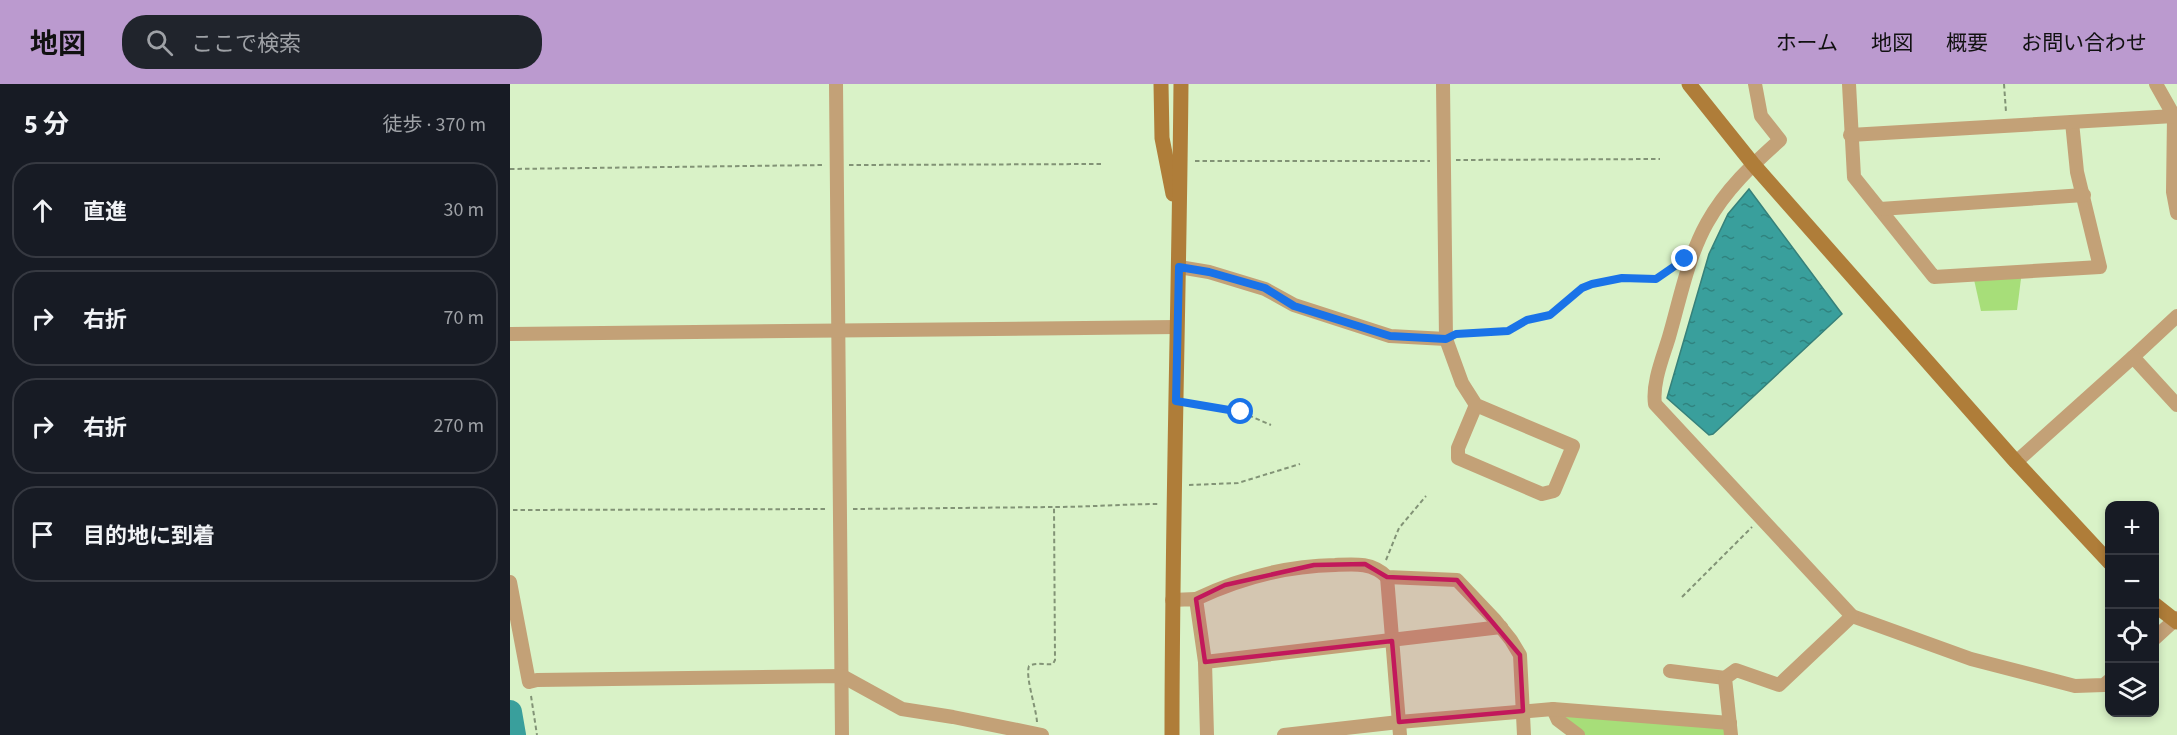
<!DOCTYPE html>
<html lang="ja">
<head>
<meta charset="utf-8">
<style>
	:root { --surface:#171b24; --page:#20242c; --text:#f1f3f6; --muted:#9ea1a6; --line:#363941; --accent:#bb9acf }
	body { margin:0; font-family:"Source Sans 3","Noto Sans JP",sans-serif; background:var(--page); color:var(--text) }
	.controls { position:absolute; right:18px; bottom:18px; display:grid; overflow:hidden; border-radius:12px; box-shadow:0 3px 9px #0003 }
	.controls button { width:54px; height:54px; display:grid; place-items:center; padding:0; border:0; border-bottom:2px solid var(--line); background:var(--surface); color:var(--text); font:30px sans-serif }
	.stop { position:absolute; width:18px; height:18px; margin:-14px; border:4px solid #1a73e8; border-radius:50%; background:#fff }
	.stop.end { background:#1a73e8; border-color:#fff; box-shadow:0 2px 6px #0008 }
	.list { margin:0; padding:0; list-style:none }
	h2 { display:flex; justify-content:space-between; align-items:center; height:78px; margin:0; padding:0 24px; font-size:26px }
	h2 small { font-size:20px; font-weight:400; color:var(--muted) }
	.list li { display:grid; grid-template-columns:39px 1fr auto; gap:18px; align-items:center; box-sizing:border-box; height:96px; margin:0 12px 12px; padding:0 12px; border:2px solid var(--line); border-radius:24px }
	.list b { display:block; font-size:22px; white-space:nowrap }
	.list em { font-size:20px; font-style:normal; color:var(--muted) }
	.icon { flex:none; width:33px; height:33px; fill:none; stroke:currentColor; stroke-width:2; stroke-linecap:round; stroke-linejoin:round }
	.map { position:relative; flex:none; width:1667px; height:651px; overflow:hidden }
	header { display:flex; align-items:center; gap:36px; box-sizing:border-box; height:84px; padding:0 30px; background:var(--accent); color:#111 }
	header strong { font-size:28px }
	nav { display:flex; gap:33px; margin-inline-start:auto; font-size:21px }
	.search { width:420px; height:54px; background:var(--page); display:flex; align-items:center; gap:15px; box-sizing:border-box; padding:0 21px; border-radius:24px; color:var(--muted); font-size:22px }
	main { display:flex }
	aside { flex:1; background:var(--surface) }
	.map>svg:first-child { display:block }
	.park { fill:#a7de79 }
	.water { fill:url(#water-ripples); stroke:#36817a; stroke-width:1.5 }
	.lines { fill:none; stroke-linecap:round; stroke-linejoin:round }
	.river { stroke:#399f9c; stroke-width:24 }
	.path { stroke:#829376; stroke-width:2; stroke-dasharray:4.5 3; stroke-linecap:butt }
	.street { stroke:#c3a177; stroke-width:14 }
	.secondary { stroke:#af7d39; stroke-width:15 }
	.route { stroke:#1a73e8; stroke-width:8 }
	.marked { fill:#c2185b; fill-opacity:0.2; stroke:#c2185b; stroke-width:4.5; stroke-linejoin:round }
</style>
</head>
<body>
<header>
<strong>地図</strong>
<div class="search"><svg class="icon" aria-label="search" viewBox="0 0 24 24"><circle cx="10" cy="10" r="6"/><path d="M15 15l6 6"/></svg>ここで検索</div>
<nav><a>ホーム</a><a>地図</a><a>概要</a><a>お問い合わせ</a></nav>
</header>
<main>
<aside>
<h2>5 分<small>徒歩 · 370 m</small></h2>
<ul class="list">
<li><svg class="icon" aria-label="ahead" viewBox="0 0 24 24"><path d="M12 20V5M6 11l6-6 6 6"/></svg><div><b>直進</b></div><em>30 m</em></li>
<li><svg class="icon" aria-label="right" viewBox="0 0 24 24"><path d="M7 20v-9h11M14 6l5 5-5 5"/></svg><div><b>右折</b></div><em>70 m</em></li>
<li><svg class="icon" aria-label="right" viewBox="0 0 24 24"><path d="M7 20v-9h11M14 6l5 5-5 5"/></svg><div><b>右折</b></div><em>270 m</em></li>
<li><svg class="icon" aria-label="arrive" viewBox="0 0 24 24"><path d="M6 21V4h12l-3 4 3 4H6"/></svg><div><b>目的地に到着</b></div></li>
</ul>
</aside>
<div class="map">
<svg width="1667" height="651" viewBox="0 0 1667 651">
	<defs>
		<pattern id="water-ripples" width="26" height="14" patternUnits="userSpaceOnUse" patternTransform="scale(1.5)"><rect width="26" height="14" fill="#399f9c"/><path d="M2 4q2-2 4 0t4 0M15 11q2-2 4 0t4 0" fill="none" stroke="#30837f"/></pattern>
	</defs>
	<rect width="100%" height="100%" fill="#d9f2c7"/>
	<g class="park">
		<polygon points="1512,187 1507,226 1471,227 1463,191"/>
		<polygon points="1043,625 1220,639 1221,651 1068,651"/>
	</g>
	<polygon class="water" points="1239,105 1332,230 1203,350 1199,351 1157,314 1199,170 1218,130"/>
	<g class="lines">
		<polyline class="river" points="0,628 4,651"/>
		<g class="path">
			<polyline points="1494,0 1496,28"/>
			<polyline points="946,76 1150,75"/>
			<polyline points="685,77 920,77"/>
			<polyline points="339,81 591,80"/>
			<polyline points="0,85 315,81"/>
			<polyline points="950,250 998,247 1017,236 1040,231 1072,204 1082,200 1112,194 1146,195 1163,184"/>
			<polyline points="680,320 731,328 761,341"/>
			<polyline points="679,401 728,399 790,380"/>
			<polyline points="343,425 544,423"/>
			<polyline points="3,426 317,425"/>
			<polyline points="876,476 889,444 916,412"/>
			<polyline points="1172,513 1242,443"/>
			<polyline points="21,612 27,651"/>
			<path d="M 527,638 C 526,623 515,593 519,582 C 527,578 534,581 543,580 L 545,576 L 544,423 C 580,423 614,420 649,420"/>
		</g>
		<g class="street">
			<polyline points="326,0 332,651"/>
			<polyline points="933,0 936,255 952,299 966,321 948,364 948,374 1032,410 1044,407 1063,362 966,321"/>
			<path d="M 1245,0 L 1251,32 L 1270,56 C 1242,81 1216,105 1197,139 C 1178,173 1170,215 1159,253 C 1153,273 1142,299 1145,320 L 1342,532 L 1461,575 L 1565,602 L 1594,601 L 1600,596"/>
			<polyline points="1339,0 1344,93 1424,193 1590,183 1567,88 1562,38"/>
			<polyline points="1664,32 1663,108 1667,129"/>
			<polyline points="1340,51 1664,32 1646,0"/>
			<polyline points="1370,125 1574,111"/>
			<polyline points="669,183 699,188 755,205 784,221 880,252 936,255"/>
			<polyline points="0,250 667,243"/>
			<polyline points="1623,273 1667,232"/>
			<polyline points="1506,378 1623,273 1667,321"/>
			<polyline points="877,493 890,651"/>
			<polyline points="0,498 19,598 27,596 332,592 392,625 443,633 532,651"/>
			<path d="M 686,515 C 730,494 775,482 825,481 C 844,480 862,478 877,493 L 947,496 L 985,536 L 1001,556 L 1010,571 L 1014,651"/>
			<polyline points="662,516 686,515 695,578 697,651"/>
			<polyline points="1644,555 1667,534"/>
			<polyline points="695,578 991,543"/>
			<polyline points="1160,587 1215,594"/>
			<polyline points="1043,625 1048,636 1068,651"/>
			<polyline points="774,651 889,638 1043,625 1220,639"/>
			<polyline points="1221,651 1215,594 1226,586 1269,601 1342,532"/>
		</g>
		<g class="secondary">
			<polyline points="651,0 652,54 663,110"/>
			<polyline points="1179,0 1243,80 1506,378 1600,479"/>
			<polyline points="1644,520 1667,538"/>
			<path d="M 662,651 C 662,434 669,217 671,0"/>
		</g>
	</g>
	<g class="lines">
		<polyline class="route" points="731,328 666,317 669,183 699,188 755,204 784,222 880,252 936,255 946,250 998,247 1017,236 1040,231 1072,204 1082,200 1112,194 1146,195 1175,175"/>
	</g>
	<path class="marked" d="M 855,480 L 877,493 L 947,496 L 1010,571 L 1013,627 L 889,638 L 882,557 L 695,578 L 686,515 L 715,501 L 804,481 Z"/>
</svg>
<div class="controls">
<button>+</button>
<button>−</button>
<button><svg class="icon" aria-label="locate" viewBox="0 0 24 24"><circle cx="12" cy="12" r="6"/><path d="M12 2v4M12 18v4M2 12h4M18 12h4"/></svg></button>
<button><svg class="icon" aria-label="layers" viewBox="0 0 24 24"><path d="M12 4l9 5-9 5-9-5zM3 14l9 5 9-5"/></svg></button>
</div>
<div class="stop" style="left:731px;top:328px"></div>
<div class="stop end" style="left:1175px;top:175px"></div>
</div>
</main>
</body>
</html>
